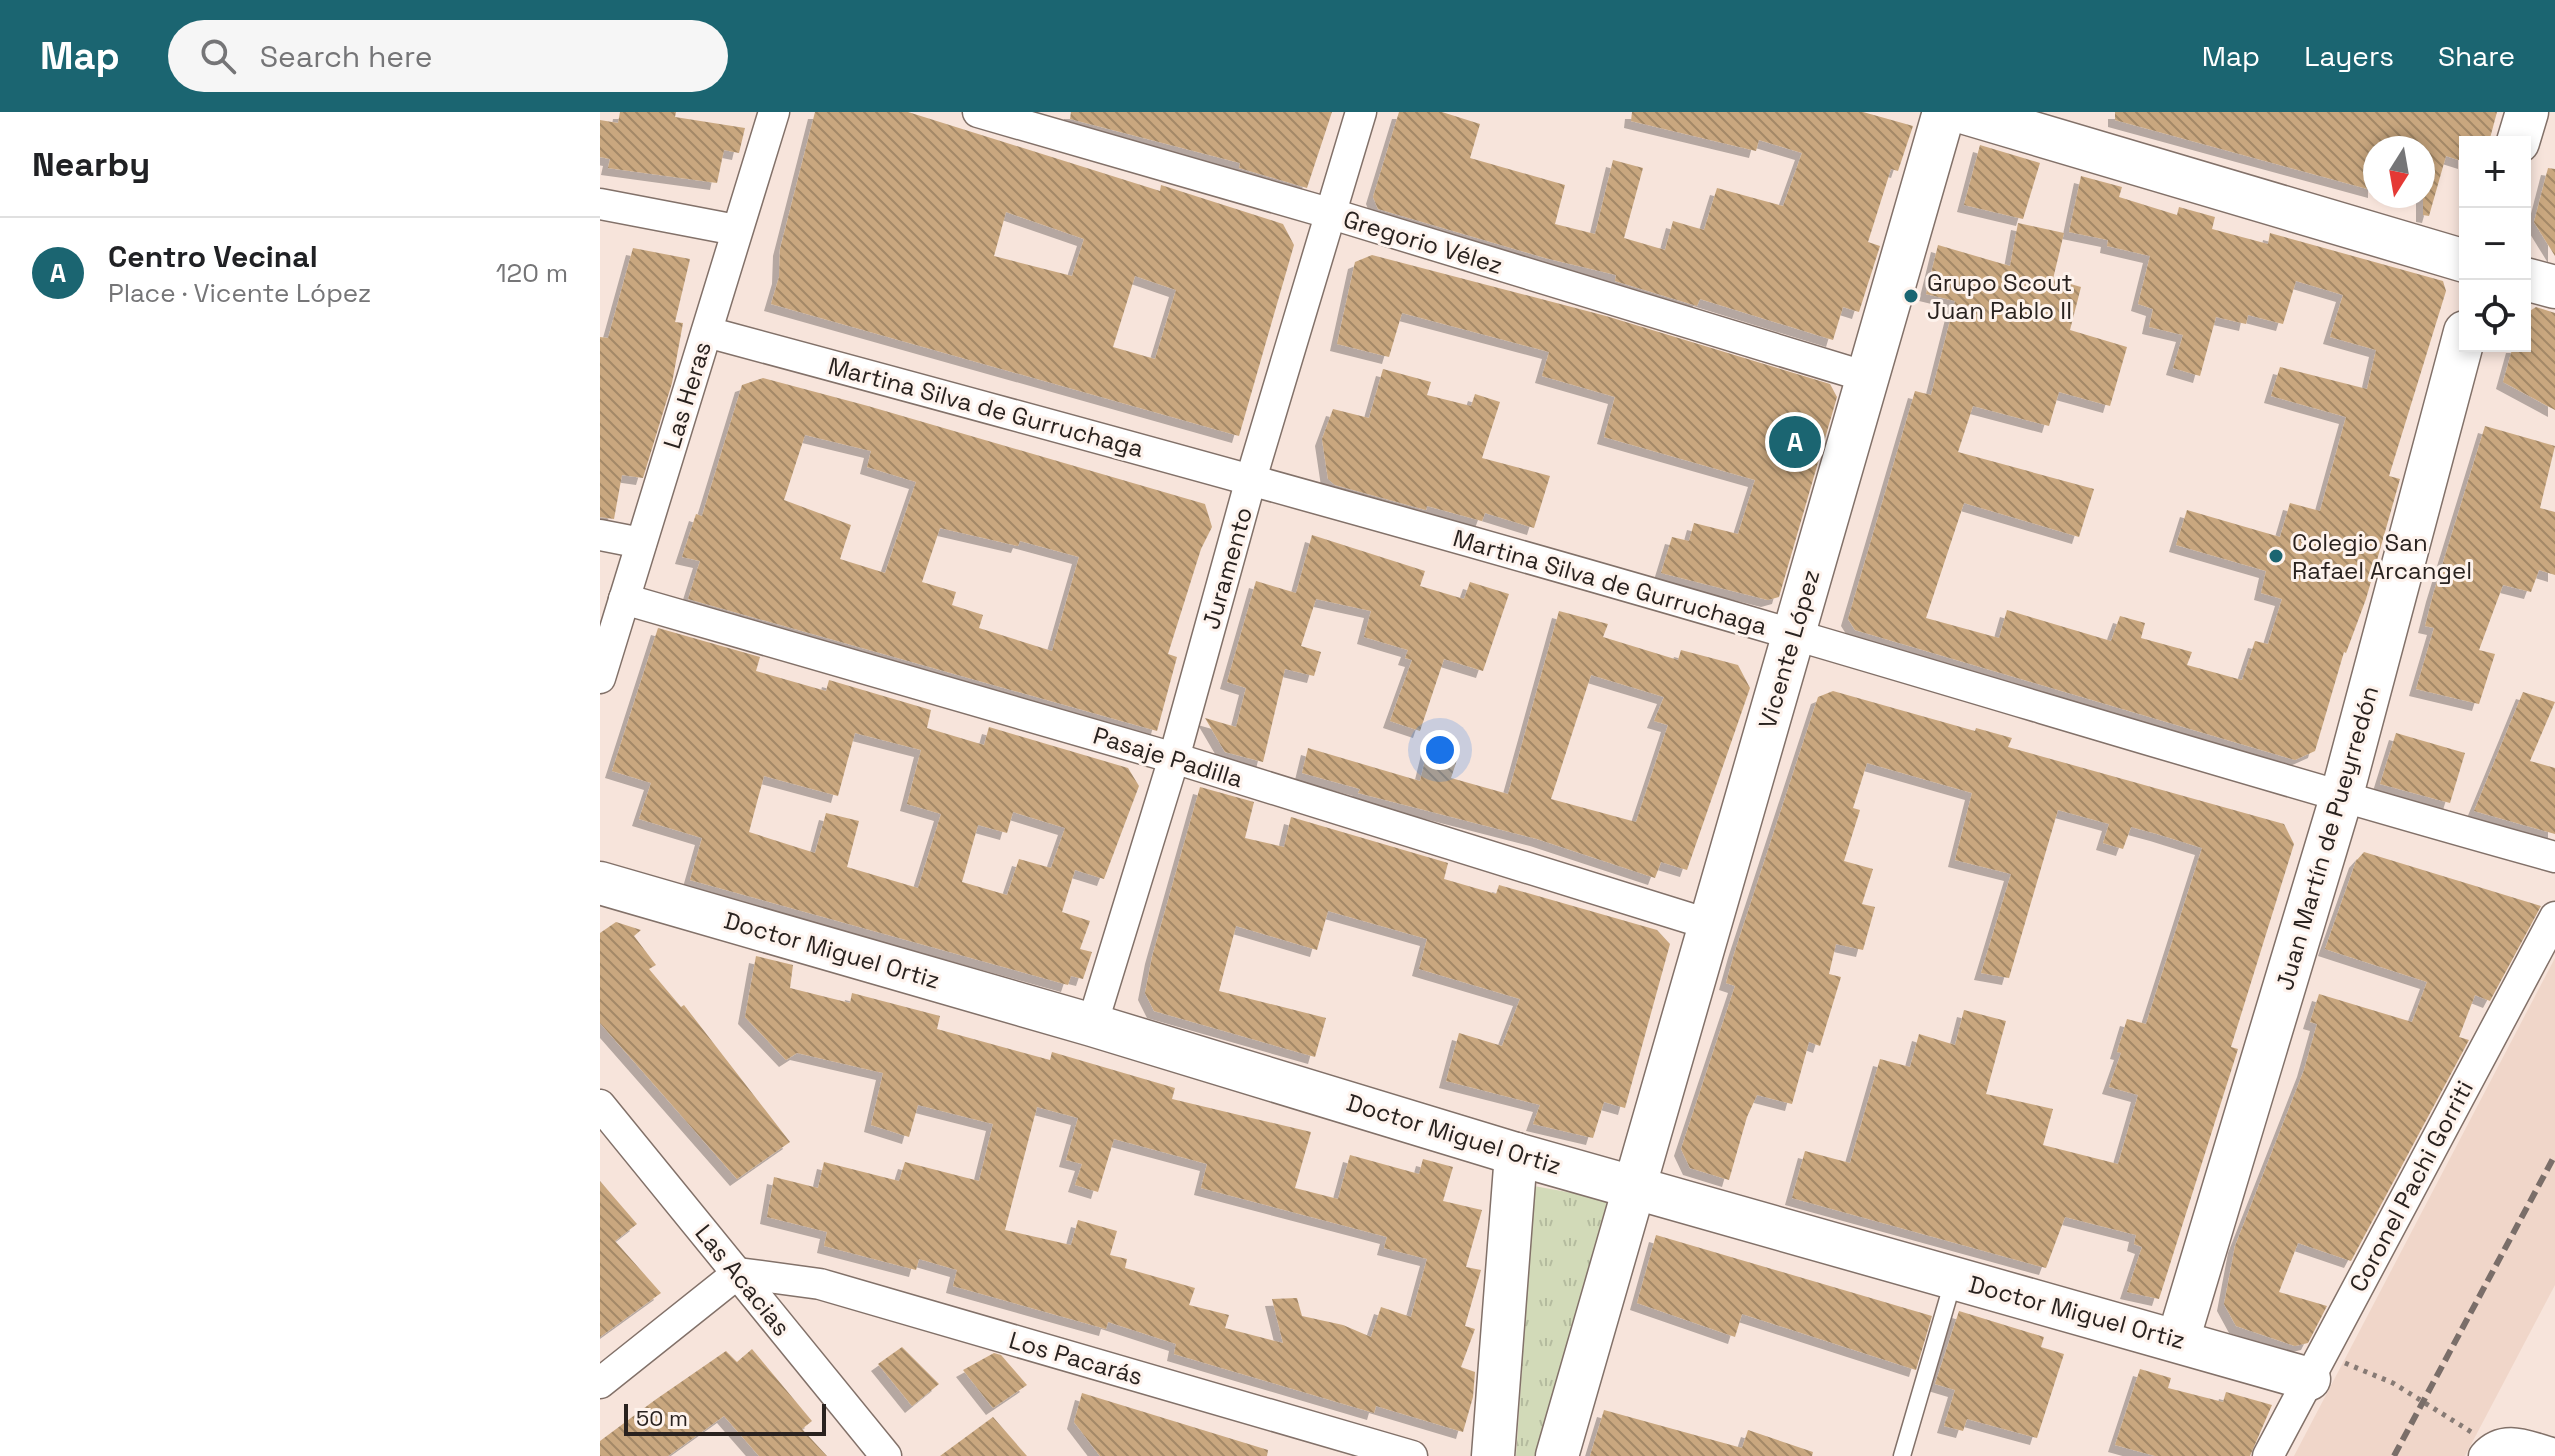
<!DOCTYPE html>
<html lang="en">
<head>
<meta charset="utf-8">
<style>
	:root { --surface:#fff; --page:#f6f6f6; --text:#202124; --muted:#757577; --line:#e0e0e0; --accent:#1b6571 }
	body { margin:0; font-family:"Space Grotesk",sans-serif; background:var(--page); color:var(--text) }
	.controls { position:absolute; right:24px; top:24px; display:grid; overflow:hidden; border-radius:0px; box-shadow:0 4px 12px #0003 }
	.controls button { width:72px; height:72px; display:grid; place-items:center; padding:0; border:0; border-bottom:2px solid var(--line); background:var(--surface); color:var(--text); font:40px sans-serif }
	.compass { position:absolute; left:1763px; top:24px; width:72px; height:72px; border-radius:50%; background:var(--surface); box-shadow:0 4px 12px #0003; rotate:191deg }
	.scale { position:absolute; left:24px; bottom:20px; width:202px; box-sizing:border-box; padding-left:8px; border:4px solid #29221f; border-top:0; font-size:22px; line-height:28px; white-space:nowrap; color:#29221f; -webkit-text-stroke:6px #fef3ed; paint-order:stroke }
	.you { position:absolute; left:840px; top:638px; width:28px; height:28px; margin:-20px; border:6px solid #fff; border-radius:50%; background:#1a73e8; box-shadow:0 0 0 12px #1a73e833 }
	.badge { display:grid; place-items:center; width:52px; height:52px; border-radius:50%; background:var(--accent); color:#fff; font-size:26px; font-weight:700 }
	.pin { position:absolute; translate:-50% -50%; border:4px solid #fff; box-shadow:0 2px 8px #0006 }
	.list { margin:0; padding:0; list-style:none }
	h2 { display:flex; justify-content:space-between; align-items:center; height:104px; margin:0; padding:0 32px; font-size:34px }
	h2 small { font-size:26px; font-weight:400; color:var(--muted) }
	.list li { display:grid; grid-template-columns:52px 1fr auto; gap:24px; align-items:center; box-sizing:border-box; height:112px; padding:0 32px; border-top:2px solid var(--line) }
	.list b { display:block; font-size:30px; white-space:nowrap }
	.list p { margin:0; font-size:26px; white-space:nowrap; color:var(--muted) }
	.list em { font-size:26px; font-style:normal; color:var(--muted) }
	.icon { flex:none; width:44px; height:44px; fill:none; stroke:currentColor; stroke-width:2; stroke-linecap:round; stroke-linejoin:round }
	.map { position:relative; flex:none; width:1955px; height:1344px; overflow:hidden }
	header { display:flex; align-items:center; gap:48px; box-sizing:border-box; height:112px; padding:0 40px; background:var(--accent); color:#fff }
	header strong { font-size:38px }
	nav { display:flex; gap:44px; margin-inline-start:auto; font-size:28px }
	.search { width:560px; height:72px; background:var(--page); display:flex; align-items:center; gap:20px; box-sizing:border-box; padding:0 28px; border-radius:44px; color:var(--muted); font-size:30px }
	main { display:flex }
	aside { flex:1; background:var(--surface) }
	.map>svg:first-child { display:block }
	.built { fill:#f0d6c9 }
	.park { fill:url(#park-tufts) }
	.building { fill:url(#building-back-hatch); fill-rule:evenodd; filter:url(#shadow) }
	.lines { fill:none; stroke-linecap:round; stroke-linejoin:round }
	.lane-casing { stroke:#827169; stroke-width:19 }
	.street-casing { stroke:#827169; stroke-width:33 }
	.secondary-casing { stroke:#827169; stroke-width:45 }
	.path { stroke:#877b75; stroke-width:5; stroke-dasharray:4 6; stroke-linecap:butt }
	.lane { stroke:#fff; stroke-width:16 }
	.street { stroke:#fff; stroke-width:30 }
	.secondary { stroke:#fff; stroke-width:42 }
	.rail { stroke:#7a6e69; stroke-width:6; stroke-dasharray:12 6; stroke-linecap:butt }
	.poi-dot { fill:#1b6571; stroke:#fef3ed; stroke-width:3 }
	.labels { text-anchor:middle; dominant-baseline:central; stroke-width:6; stroke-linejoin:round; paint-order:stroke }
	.street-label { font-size:24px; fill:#29221f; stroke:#fef3ed }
	.poi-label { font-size:24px; fill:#29221f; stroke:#fef3ed; text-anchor:start }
</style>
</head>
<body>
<header>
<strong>Map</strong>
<div class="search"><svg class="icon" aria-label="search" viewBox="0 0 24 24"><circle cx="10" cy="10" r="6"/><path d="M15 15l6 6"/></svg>Search here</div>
<nav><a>Map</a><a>Layers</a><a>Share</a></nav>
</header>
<main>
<aside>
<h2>Nearby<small></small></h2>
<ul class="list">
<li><span class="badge">A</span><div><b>Centro Vecinal</b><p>Place · Vicente López</p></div><em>120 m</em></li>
</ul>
</aside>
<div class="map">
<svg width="1955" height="1344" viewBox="0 0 1955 1344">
	<defs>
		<pattern id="park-tufts" width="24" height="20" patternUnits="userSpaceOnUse" patternTransform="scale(2)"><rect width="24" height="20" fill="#d2dab8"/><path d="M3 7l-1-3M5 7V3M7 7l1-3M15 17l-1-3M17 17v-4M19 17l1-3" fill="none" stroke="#b4bb9e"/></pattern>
		<pattern id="building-back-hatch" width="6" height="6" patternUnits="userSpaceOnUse" patternTransform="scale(2)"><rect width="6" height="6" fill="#c9a77f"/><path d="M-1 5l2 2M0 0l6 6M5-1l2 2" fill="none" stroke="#a38867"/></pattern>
		<filter id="shadow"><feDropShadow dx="-7" dy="7" stdDeviation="0" flood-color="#0004"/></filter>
	</defs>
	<rect width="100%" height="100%" fill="#f7e4db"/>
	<polygon class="built" points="1955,846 1955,1173 1865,1344 1694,1344"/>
	<polygon class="park" points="934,1074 1017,1089 945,1344 916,1344"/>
	<g class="building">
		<polygon points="20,0 76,0 75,5 145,16 139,41 124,38 117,71 8,56 10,47 0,45 0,8 18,11"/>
		<path d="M 215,0 L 308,0 L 560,79 L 561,73 L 683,112 L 694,133 L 639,324 L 171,192 L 179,165 L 180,137 ZM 406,100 L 484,127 L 472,164 L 394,144 ZM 535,164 L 576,178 L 555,247 L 513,235 Z"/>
		<polygon points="471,0 732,0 707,76 639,56 640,51 470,7"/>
		<polygon points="799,0 842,0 880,12 870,46 965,73 955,112 995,122 1013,48 1043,56 1024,126 1065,138 1073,109 1104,118 1117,76 1183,94 1202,41 1159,28 1156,39 1031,9 1032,0 1263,0 1313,14 1298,59 1291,57 1268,130 1280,134 1259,200 1243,195 1233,228 1100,187 1097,194 1015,169 1016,163 945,146 778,97 773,85"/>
		<polygon points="1515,0 1897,0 1889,30 1865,30 1865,50 1846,44 1829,104 1823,103 1823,36 1775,36 1775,79 1515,8"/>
		<polygon points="1380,33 1440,51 1423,107 1364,93"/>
		<polygon points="1948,56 1955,57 1955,144 1934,110"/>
		<polygon points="1481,64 1522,75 1519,85 1577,103 1579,95 1615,105 1612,117 1668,132 1670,121 1843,169 1846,179 1789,364 1800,367 1766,487 1746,541 1744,540 1715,639 1695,648 1255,518 1248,507 1315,279 1331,283 1355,189 1326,182 1338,133 1410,154 1418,111 1464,121 1453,167 1481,175 1470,218 1527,235 1510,294 1459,280 1449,314 1373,294 1358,340 1494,377 1479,425 1364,391 1326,506 1399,526 1407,498 1511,529 1520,504 1545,511 1541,526 1592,540 1587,553 1642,568 1655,529 1668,532 1682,487 1661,481 1666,459 1576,433 1587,398 1680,425 1690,391 1720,399 1746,305 1671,284 1680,255 1767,277 1776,238 1730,225 1743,183 1696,169 1683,212 1648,203 1646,212 1616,205 1600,264 1573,256 1583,223 1549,215 1553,197 1538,192 1550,144 1507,134 1508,128 1469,120"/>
		<polygon points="33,136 90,147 75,210 83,211 72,271 43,366 22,363 14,407 0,405 0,225 8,226"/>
		<polygon points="772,143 1006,204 1230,272 1237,285 1179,485 1168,488 1061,461 1072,425 1089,429 1094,411 1138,422 1155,368 1004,325 1015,285 942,264 949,240 802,201 789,245 737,232 755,150"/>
		<polygon points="1936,195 1955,201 1955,298 1903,270 1913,234 1925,234 1925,202"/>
		<polygon points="783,257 831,270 827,283 871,294 875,282 900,290 882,346 950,364 934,416 885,401 882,409 827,394 826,398 735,373 728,367 722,327 733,297 769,306"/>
		<path d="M 163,266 L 268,294 L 605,392 L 612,415 L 601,437 L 568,542 L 577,545 L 557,619 L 88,487 L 100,449 L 82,445 L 96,402 L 102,404 L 142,273 ZM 205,323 L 271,339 L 267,355 L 316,370 L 285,461 L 240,447 L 251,413 L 184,388 ZM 340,416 L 418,434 L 420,429 L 479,445 L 452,539 L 379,516 L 383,503 L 352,493 L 356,480 L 322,470 Z"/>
		<polygon points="1885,314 1955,334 1940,396 1955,400 1955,463 1939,458 1931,480 1903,473 1879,538 1895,542 1879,592 1816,577 1834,516 1825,514 1833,483"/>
		<polygon points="712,423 825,459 820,474 864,487 870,470 909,482 883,559 844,547 820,619 790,609 812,548 805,546 808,538 764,525 771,499 716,487 701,534 721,540 714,564 685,557 663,650 625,640 605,606 636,615 646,576 627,570 656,469 696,481"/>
		<path d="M 959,499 L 1008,512 L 1003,525 L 1078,548 L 1081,538 L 1138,553 L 1150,576 L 1087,758 L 1061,750 L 1055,766 L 937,727 L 758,681 L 760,677 L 702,661 L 708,636 L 820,669 L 828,636 L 858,645 L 851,666 L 908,682 ZM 991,563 L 1064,585 L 1054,609 L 1068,613 L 1036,710 L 951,687 Z"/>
		<path d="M 58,516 L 160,545 L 156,559 L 226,579 L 229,568 L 331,598 L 327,616 L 384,633 L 389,615 L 528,656 L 539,674 L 504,767 L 475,758 L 462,800 L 490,809 L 480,837 L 492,840 L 483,867 L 471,864 L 468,873 L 90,768 L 102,726 L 39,707 L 51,671 L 12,659 ZM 255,621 L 321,638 L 307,692 L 341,702 L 318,776 L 247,755 L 259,709 L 226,701 L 215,741 L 149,720 L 164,664 L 238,684 ZM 413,700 L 465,716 L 451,756 L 419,747 L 407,783 L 362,770 L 378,713 L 407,721 Z"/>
		<polygon points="1233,579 1375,619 1376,616 1412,626 1408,635 1684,712 1694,732 1631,935 1638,937 1559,1187 1527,1180 1542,1135 1534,1132 1536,1123 1465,1105 1446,1156 1192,1086 1205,1039 1250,1051 1280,947 1310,955 1319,922 1355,933 1364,898 1406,909 1386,982 1453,997 1443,1033 1518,1052 1538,983 1509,975 1521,941 1517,940 1527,907 1546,912 1602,736 1557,722 1531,715 1523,737 1503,731 1509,712 1458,698 1409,866 1381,861 1411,762 1355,748 1372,681 1267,651 1253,696 1260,698 1244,749 1273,757 1262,792 1275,795 1263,838 1236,832 1229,862 1241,865 1220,934 1209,930 1192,992 1157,983 1147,1005 1129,1068 1090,1056 1081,1037 1135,874 1126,871 1135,839 1218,585"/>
		<polygon points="1923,580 1955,590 1930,649 1955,656 1955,722 1874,699"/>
		<polygon points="1796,621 1865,641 1850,691 1780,672"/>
		<polygon points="600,675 654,690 645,726 684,735 691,705 848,751 844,767 896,782 899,773 1057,818 1070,832 1025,996 1004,990 993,1026 933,1012 940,993 846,969 859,921 902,934 920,887 819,857 827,827 728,799 717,838 636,814 619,879 726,906 715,945 554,899 545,881 552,845"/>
		<polygon points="1764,740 1941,794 1890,889 1875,883 1859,925 1869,928 1751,1149 1698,1131 1679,1180 1727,1194 1708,1231 1695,1234 1636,1214 1624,1192 1635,1134 1704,958 1717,912 1710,910 1719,882 1812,910 1827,870 1725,837 1756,749"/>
		<polygon points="16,810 41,818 34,824 56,853 49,857 81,895 84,893 190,1030 137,1067 0,911 0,821"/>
		<path d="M 156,844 L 193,853 L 190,876 L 250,891 L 252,881 L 340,904 L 337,917 L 450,948 L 452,940 L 575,976 L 572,987 L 711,1020 L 695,1076 L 738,1087 L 750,1043 L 819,1062 L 823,1047 L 853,1055 L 843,1089 L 882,1098 L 866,1155 L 881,1158 L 865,1214 L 875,1217 L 861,1255 L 875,1260 L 873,1285 L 863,1320 L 776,1294 L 774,1301 L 574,1242 L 576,1232 L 508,1210 L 506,1217 L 353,1174 L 357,1158 L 319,1147 L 316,1158 L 224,1134 L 227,1120 L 167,1105 L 174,1065 L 218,1076 L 224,1050 L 299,1069 L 305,1050 L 379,1069 L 393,1012 L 318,993 L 309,1025 L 271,1013 L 283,961 L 197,941 L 186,948 L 145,905 ZM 437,995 L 478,1006 L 466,1048 L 482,1052 L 475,1073 L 498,1080 L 514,1027 L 607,1052 L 601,1076 L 787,1125 L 784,1136 L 827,1147 L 811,1205 L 781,1195 L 771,1225 L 743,1213 L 702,1204 L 697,1186 L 672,1187 L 683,1231 L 625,1216 L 629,1203 L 589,1193 L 595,1176 L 525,1156 L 527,1147 L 510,1143 L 517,1119 L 478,1108 L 471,1133 L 405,1118 Z"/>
		<polygon points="0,1069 37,1112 15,1129 61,1181 0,1225"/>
		<polygon points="1056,1123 1332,1204 1316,1258 1142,1202 1135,1225 1037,1191"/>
		<polygon points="1359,1199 1444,1225 1441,1235 1464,1242 1437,1326 1367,1307 1363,1319 1344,1314 1355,1278 1335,1272"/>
		<polygon points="302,1235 339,1272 312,1294 278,1252"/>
		<polygon points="152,1237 212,1309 202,1317 227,1344 159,1344 124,1304 68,1344 0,1344 0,1329 55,1288 126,1239 137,1250"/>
		<polygon points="394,1241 401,1243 427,1273 393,1296 363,1258"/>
		<polygon points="1540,1257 1571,1266 1568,1276 1623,1290 1626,1280 1672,1293 1650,1344 1555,1344 1515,1333"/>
		<polygon points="482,1281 668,1338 667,1344 500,1344 474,1310"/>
		<polygon points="1004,1298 1142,1336 1148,1318 1213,1340 1212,1344 990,1344"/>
		<polygon points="393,1305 427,1344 340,1344"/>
	</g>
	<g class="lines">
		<g class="lane-casing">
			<polyline id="lane" points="1302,1344 1354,1166"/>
		</g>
		<g class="street-casing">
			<g id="street">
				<polyline points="378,0 732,102 1267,265"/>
				<polyline points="0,92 136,118"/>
				<path d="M 107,220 C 471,318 834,417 1195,523 C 1448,597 1701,675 1955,745"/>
				<polyline points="0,423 41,431"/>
				<polyline points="24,487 574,646 1108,812"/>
				<polyline points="0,566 174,0"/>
				<polyline points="492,913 574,646 651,367 761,0"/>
				<polyline points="0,993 286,1344"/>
				<polyline points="0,1271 138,1161 220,1172 812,1344"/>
				<polyline points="1668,1344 1955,805"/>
				<path d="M 1884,1344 C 1904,1321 1929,1335 1955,1342"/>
			</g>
		</g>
		<g class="secondary-casing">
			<g id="secondary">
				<polyline points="1362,0 1865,149"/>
				<polyline points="1918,30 1927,0"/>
				<polyline points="1925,167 1955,175"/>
				<polyline points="0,771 492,913 916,1042 1709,1267"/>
				<polyline points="1578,1228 1741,686 1865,220"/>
				<polyline points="893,1344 916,1042"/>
				<polyline points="957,1344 1344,0"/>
			</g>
		</g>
		<polyline class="path" points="1745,1251 1793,1271 1873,1321"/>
		<use href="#lane" class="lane"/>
		<use href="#street" class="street"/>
		<use href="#secondary" class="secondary"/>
		<polyline class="rail" points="1794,1344 1955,1043"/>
	</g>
	<g class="poi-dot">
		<circle cx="1311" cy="184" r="8"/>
		<circle cx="1676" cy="444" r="8"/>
	</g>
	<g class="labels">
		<g class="street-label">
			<text transform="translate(823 130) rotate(17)">Gregorio Vélez</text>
			<text transform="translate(87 283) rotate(-73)">Las Heras</text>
			<text transform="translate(386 295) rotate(15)">Martina Silva de Gurruchaga</text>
			<text transform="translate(627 456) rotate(-74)">Juramento</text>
			<text transform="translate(1010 470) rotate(16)">Martina Silva de Gurruchaga</text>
			<text transform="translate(1189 537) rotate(-74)">Vicente López</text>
			<text transform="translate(568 645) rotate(17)">Pasaje Padilla</text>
			<text transform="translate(1727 726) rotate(-74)">Juan Martín de Pueyrredón</text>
			<text transform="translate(232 838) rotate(16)">Doctor Miguel Ortiz</text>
			<text transform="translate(854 1022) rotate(17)">Doctor Miguel Ortiz</text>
			<text transform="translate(1811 1074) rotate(-62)">Coronel Pachi Gorriti</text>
			<text transform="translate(143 1168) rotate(51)">Las Acacias</text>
			<text transform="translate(1477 1200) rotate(15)">Doctor Miguel Ortiz</text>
			<text transform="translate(476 1246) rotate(16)">Los Pacarás</text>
		</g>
		<g class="poi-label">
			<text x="1327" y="170">Grupo Scout<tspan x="1327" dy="28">Juan Pablo II</tspan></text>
			<text x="1692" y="430">Colegio San<tspan x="1692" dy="28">Rafael Arcangel</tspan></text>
		</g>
	</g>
</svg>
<div class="controls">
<button>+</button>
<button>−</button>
<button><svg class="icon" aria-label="locate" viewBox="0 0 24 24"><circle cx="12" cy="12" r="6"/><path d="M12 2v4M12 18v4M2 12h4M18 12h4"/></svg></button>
</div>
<svg class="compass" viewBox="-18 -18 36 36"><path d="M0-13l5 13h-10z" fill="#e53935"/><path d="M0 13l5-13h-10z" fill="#757577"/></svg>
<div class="scale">50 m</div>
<div class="you"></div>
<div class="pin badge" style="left:1195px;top:330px">A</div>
</div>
</main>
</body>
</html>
